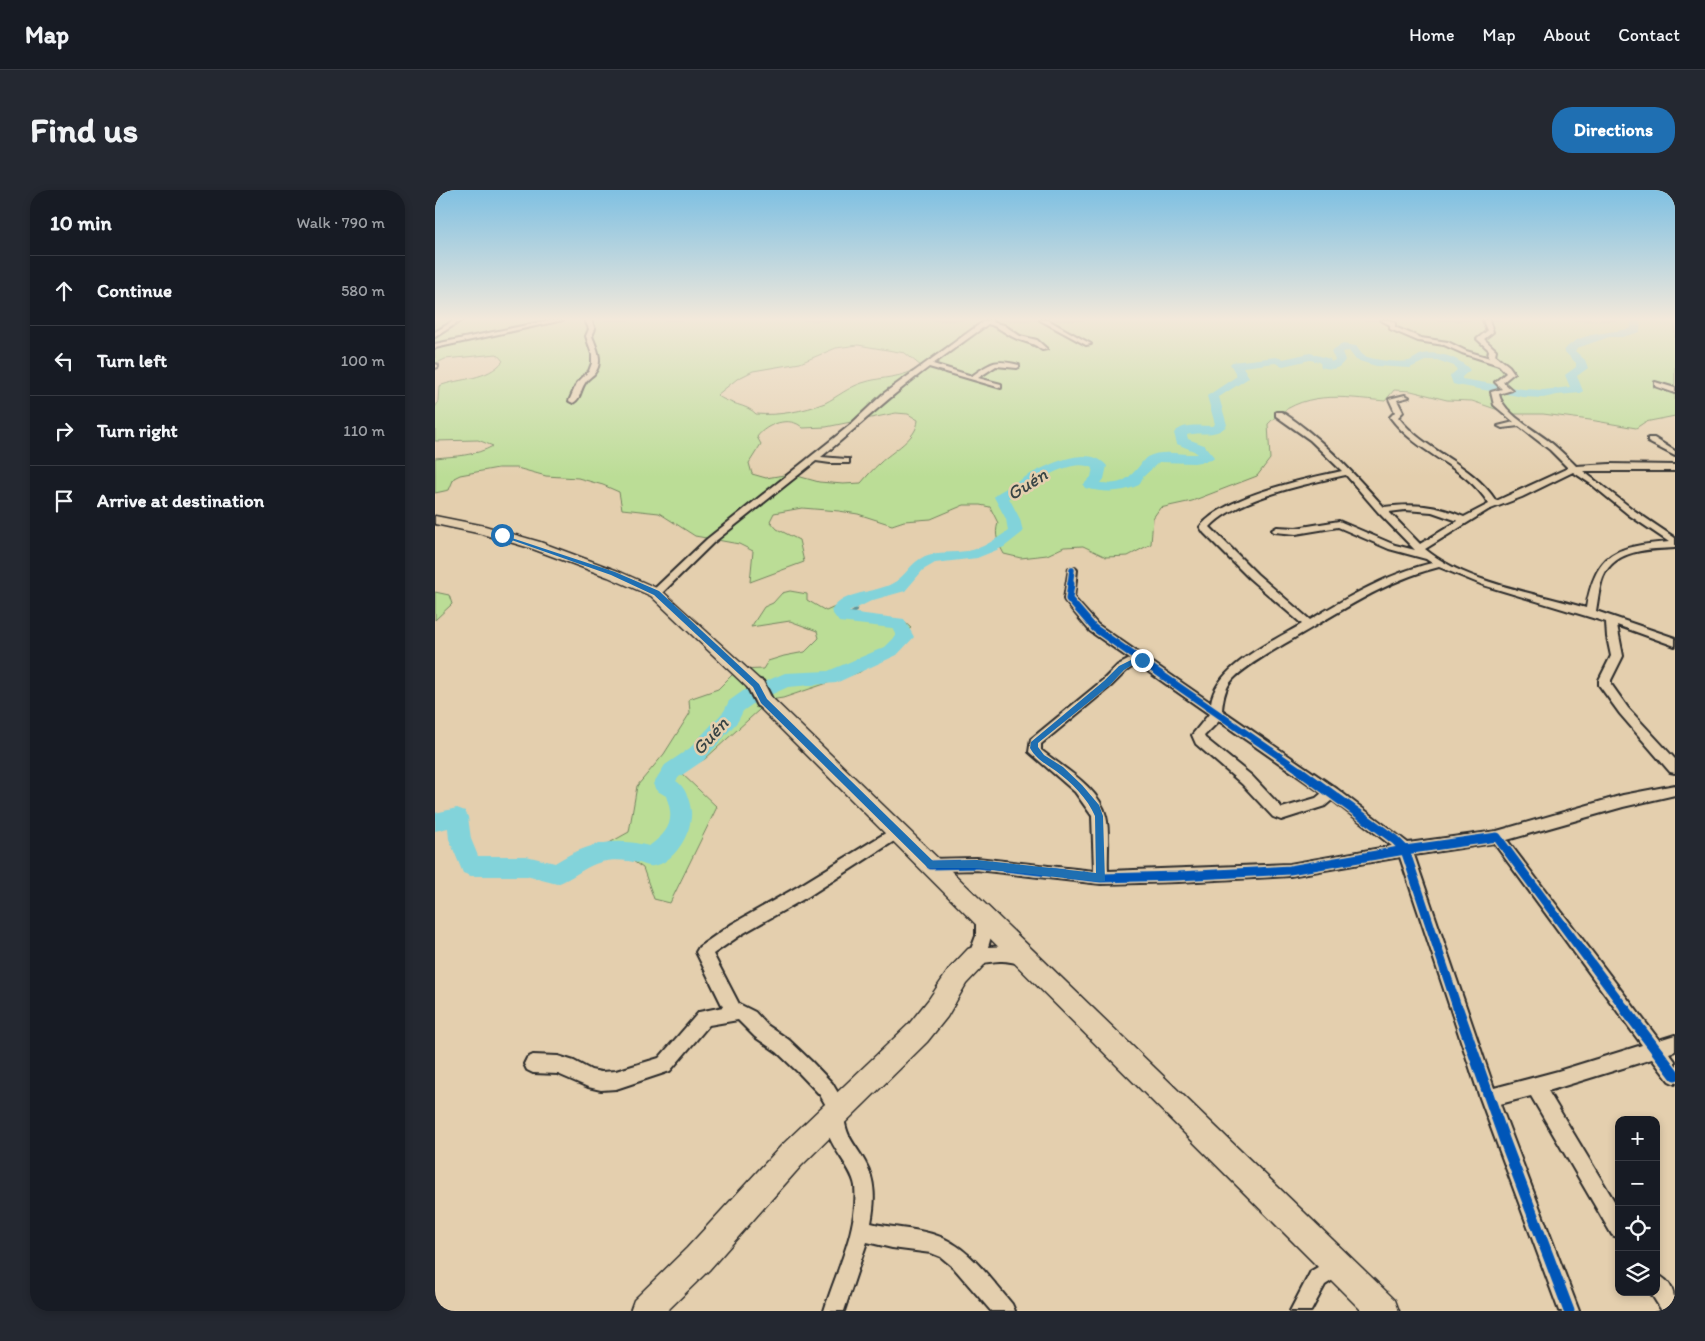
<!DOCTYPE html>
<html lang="en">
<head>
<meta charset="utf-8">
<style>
	:root { --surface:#171b24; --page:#242831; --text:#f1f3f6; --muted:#9ea1a6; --line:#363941; --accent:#1f6fb2 }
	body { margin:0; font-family:Itim,sans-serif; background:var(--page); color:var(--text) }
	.controls { position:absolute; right:15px; bottom:15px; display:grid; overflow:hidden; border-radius:10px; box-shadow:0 2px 8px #0003 }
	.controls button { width:45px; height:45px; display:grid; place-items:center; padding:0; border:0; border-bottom:1px solid var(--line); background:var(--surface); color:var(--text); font:25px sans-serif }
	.stop { position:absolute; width:15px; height:15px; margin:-11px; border:4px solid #1f6fb2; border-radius:50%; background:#fff }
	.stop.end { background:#1f6fb2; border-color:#fff; box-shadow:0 1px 5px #0008 }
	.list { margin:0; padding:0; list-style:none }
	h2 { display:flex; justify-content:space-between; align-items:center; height:65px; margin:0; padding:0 20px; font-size:21px }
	h2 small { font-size:16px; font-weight:400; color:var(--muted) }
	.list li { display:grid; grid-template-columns:32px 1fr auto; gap:15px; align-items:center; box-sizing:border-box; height:70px; padding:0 20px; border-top:1px solid var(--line) }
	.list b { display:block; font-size:19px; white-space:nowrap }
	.list em { font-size:16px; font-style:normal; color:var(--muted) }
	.icon { flex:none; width:28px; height:28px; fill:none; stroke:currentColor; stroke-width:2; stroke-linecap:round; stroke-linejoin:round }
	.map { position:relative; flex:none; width:1240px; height:1121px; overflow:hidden; border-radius:20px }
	header { display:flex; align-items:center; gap:30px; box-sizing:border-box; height:70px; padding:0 25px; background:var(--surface); border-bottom:1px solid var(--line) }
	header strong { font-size:24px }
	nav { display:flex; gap:28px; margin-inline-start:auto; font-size:18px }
	.intro { display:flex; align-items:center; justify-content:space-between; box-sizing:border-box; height:120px; padding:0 30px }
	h1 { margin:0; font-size:35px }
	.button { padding:12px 22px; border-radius:20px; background:var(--accent); color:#fff; font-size:18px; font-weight:700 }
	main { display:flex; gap:30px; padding:0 30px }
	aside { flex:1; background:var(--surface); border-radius:20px; box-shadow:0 2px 8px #0003 }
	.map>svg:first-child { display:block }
	.green { fill:#bbdd96; stroke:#738460; fill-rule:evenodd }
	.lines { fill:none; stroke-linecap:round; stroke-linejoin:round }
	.stream { stroke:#5f9094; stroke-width:3 }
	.river { fill:#82d3da; fill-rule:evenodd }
	.street-casing { stroke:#2b2b2b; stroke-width:4 }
	.secondary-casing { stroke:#2b2b2b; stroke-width:3 }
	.primary-casing { stroke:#2b2b2b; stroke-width:4 }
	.street { fill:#e4cfae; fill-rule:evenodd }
	.secondary { fill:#e4cfae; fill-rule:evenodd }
	.primary { fill:#e4cfae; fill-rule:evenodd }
	.cycleway-far3-casing { stroke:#e4cfae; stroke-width:8 }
	.cycleway-far2-casing { stroke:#e4cfae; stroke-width:10 }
	.cycleway-far1-casing { stroke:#e4cfae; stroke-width:12 }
	.cycleway-casing { stroke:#e4cfae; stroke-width:14 }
	.cycleway-far3 { stroke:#0057b8; stroke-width:5.5 }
	.cycleway-far2 { stroke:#0057b8; stroke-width:7 }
	.cycleway-far1 { stroke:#0057b8; stroke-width:9 }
	.cycleway { stroke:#0057b8; stroke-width:11 }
	.route { fill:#1f6fb2 }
	.labels { text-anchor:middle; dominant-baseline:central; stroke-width:5; stroke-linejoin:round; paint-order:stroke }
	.far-water-label { font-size:19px; font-style:italic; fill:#384445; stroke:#e4cfae }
</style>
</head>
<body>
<header>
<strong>Map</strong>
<nav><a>Home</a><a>Map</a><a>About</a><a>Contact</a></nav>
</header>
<div class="intro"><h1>Find us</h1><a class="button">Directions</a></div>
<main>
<aside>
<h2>10 min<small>Walk · 790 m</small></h2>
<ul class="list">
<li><svg class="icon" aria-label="ahead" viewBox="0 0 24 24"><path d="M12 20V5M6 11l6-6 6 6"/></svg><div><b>Continue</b></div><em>580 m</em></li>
<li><svg class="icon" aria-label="left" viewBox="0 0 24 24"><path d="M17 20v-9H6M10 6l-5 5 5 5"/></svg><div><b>Turn left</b></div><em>100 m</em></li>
<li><svg class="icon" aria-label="right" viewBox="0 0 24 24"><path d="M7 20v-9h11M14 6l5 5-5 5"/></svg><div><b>Turn right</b></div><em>110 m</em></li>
<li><svg class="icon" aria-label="arrive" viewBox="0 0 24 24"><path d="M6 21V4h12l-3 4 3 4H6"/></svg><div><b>Arrive at destination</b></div></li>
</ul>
</aside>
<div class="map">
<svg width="1240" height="1121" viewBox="0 0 1240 1121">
	<rect width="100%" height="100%" fill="#e4cfae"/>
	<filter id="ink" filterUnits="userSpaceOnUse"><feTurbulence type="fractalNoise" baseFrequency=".02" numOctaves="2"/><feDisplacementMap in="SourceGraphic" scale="10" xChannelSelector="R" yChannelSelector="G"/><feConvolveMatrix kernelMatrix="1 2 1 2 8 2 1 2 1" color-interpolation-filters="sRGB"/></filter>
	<g filter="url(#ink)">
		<g class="green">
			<path d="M 0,130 L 1240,130 L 1240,226 L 1210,232 L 1201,238 L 1155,230 L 1108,224 L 1075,224 L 1037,211 L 1012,210 L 976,201 L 959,200 L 950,211 C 906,207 867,199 833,234 L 835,269 L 822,286 L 757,311 L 725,318 L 718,328 L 716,354 L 693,366 L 671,367 L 648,356 L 629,357 L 612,365 L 586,368 L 569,364 C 563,353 559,345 563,333 L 555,317 L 545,315 L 529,315 L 496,329 L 469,331 L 457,335 L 423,324 L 404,321 L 367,318 L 339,323 L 335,331 L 342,339 L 364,350 L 369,372 L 315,392 L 318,361 L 304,354 L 260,346 L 224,323 L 187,319 L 184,302 L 168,295 L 143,288 L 111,286 L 82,278 L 63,278 L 25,285 L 19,288 L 14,300 L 0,303 L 0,268 C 20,266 40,266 58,256 L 43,250 L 0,251 L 0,218 L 3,212 L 4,196 C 25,188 53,190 68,171 L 62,164 L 10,169 L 0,174 ZM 423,155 L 470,163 L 486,176 C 468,189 447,186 427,193 C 414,197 402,207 390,213 C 369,221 343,226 321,224 C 312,214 294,215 282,205 L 302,189 L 318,181 L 365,173 L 401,158 ZM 461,223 L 473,224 L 483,230 C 482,249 457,261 445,273 C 438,279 432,286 426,293 L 408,294 L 384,292 L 355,284 L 331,288 L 317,284 L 314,273 L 326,254 L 322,247 C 331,234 355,225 368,238 L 391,237 Z"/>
			<polygon points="355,401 372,404 372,410 391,421 400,417 421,425 467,430 476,438 461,448 454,459 425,482 348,508 335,510 270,569 245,582 282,617 235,713 219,709 208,678 195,669 167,657 194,642 202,596 229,564 255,523 254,509 283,499 302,480 328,479 333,471 349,466 370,462 384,448 382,441 355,431 316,437 329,417 338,413 347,403"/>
			<polygon points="0,402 14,405 17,414 0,430"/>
		</g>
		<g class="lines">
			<polyline class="stream" points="410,428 420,421 423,410"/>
			<path class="river" d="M 1196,130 L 1206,130 L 1205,142 L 1187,147 L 1174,147 L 1142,158 L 1140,161 L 1150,170 L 1153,178 L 1142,186 L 1148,201 L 1146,203 L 1122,205 L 1108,208 L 1088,207 L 1022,195 L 1018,194 L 1015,186 L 1022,180 L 1019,176 L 1002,170 L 992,170 L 975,178 L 941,176 L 921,170 L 914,161 L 907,162 L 910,170 C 904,180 897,180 886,177 L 885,172 L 875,170 L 848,176 L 840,173 L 808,177 L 814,187 L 812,189 L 784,207 L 792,235 C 781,248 767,241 752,245 L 753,249 L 769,255 L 779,267 L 777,270 L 759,273 L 724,272 L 708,287 L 704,295 C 686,303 669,303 650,298 L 648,295 L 656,287 L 658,278 C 634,266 595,297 574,308 L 585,329 L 588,342 L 569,357 L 542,368 L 500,373 L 488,380 L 470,401 L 438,410 L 414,422 L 469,429 L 479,447 L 462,465 L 401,493 L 353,497 L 322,511 L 308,521 L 303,531 L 269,570 L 244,587 L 241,591 C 250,596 255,611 256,621 C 258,641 240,673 218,676 C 214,677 208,674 204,673 C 192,670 178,669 166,672 C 150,676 137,689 122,694 L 91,686 L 36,686 L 28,683 L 14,649 L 13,638 L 0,641 L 0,623 L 22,618 L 30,621 L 33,627 L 36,649 L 43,666 L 91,666 L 120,673 C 150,654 179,646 214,656 C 235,641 240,630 231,606 L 221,600 L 218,594 L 230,575 L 255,558 L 289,521 L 294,511 L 308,501 L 350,483 L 393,481 L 450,457 L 461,446 L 457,438 L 404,432 L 396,421 C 409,400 439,404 458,393 C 470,387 475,373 490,366 C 502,361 519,363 532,361 C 547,359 561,349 573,341 L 571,329 L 559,307 L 561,304 C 585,291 648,246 672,276 L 669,289 L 666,293 C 686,295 692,291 705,275 C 707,272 709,269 712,267 C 727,259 747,265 763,264 L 759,261 L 742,254 L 739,243 C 748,233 764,236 777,236 L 780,234 L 772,206 L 802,186 L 795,174 L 797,172 L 841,167 L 848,169 L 875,163 L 895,169 L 896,172 L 900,170 L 896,161 L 907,154 L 921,156 C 923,158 925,163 928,165 C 935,170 966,173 974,171 C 979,169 983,165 988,164 C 1004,161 1025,168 1035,180 L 1027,187 L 1027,189 L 1088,199 L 1108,200 L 1135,197 L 1130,185 L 1141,177 L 1141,173 L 1129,161 C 1143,141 1175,144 1196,138 Z"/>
			<g class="street-casing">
				<g id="street">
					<polygon points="20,130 27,130 0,147 0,142"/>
					<polygon points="116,130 128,130 0,158 0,154"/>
					<path d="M 150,130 L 156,130 L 160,139 L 157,146 C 162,159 169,172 159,184 C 156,187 152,189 150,193 C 145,200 146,209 138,213 L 134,211 L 142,193 L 154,181 L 157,173 L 157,164 L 151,146 L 154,139 Z"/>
					<path d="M 558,130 L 557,132 L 569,135 L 585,146 L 602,150 L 612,159 L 607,160 C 596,151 594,154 582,149 C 570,144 567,138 553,134 L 498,174 L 537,186 C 557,172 560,169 584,175 L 584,177 L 582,178 L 561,176 L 543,188 L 566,194 L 566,198 L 494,177 C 456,205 423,237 386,267 L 411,269 L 414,269 L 414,273 L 395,273 L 381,271 L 278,353 L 225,405 L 217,405 L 217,401 L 272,349 L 414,236 L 448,204 L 549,131 Z"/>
					<polygon points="605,130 613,130 656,154 651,155"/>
					<path d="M 946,130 L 954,130 L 960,133 L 960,137 L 986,148 L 1013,152 L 1031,161 L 1055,168 L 1053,166 L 1054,160 L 1042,149 L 1052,141 L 1048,130 L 1054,130 L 1058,142 L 1049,149 L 1061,160 L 1060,165 L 1074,176 L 1079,183 L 1068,192 L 1077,200 L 1064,204 C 1068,225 1105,242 1121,257 C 1128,263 1135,270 1141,276 L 1175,274 L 1240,275 L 1240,281 L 1148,281 L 1200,321 L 1240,348 L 1240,358 C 1215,359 1180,359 1168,387 C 1164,397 1163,410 1161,421 L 1240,448 L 1240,456 L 1182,435 L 1188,466 L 1176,490 L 1176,494 L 1193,518 L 1240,569 L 1240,583 L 1235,582 L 1185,524 L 1164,495 L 1164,490 L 1176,466 L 1172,447 L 1171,432 L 1048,395 L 1004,377 C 951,390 903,423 856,450 C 839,460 812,475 798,489 C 790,497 788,509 787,520 L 902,599 L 973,653 L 1062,641 L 1188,605 L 1240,595 L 1240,605 L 1188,617 L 1072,650 L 1224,850 L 1240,845 L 1240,861 L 1234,863 L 1240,871 L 1240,894 L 1234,891 L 1217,869 L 1113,901 L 1184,1019 L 1184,1048 L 1177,1045 L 1096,906 L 1065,914 L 1144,1121 L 1124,1121 L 1045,908 L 965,667 L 855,686 L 743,692 L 666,694 L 542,680 L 496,681 L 491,679 L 489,675 L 491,671 L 496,669 L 542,668 L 659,681 L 657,626 L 640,602 L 594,562 L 596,549 L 668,490 L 683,475 L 695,469 L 655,441 L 630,411 L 629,409 L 634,378 L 640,378 L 642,380 L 639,408 L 663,435 L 776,513 C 781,476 837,452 867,434 L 814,388 L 769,343 L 765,337 C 789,306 869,289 907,281 L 875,250 L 841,226 L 841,222 L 847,222 C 887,248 917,282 949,317 C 978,313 1002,315 1029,327 L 1054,314 C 1029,274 984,266 955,227 L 960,222 L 954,209 L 970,205 L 974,207 L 962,210 L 968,222 L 963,227 C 990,262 1037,273 1061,311 L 1133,278 L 1115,260 L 1084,236 L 1067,238 L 1063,236 L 1079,232 L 1059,215 L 1056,202 L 1067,199 L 1060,192 L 1071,183 L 1064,175 L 1027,163 L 1009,155 L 983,151 L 955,139 L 955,135 ZM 1138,282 L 1156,294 L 1194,325 L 1234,352 C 1181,356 1161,362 1151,418 C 1099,402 1032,394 990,359 L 1053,320 L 1087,307 ZM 911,285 L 943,322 L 980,360 L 960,355 L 904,331 L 861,338 L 842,337 L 837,340 L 839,342 L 861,344 L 903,337 L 954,359 L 991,369 L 997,373 C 954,383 913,407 875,430 L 822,384 L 775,337 C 799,309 875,293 911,285 ZM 970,320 L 997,322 L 1023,331 L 985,354 L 954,322 ZM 700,475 L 704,475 L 774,524 L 757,545 L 761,554 L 807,594 L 838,627 L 846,630 L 890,616 L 897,610 L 957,656 L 855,674 L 673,681 C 672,664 675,643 671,626 C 664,597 628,578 606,560 L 606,554 L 676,496 L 691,481 ZM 784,531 L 887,603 L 881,608 L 847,618 L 817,586 L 770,548 L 769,546 ZM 1059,653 L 1207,855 L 1123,881 L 1059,898 L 979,665 Z"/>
					<polygon points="0,174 3,175 3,177 0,178"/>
					<polygon points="1220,192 1240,198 1240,203 1220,196"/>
					<polygon points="1213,248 1219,248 1240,261 1240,266 1213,252"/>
					<path d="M 462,636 L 467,638 L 469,642 L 467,646 L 374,706 L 307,744 L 278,764 L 304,814 L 320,822 L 332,835 L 354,850 L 376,871 L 397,893 L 413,920 L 409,927 C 412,950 420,953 430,972 C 441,991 440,1012 436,1033 C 456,1038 478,1038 497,1044 C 532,1054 554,1087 577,1114 L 580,1121 L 556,1121 L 518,1077 L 506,1067 L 496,1063 L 457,1058 L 432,1052 L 409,1121 L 389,1121 C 401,1081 424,1039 420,996 C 417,973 381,947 393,919 L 385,905 L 364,883 L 342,862 L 320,847 L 303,830 L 274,835 L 235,881 L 181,899 L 166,900 L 153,897 L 123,884 L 98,883 L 92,880 L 89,874 L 92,868 L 98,865 L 123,866 L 139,871 L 156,880 L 166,882 L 181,881 L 224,868 L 264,822 L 288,817 L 261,762 L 264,757 L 297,734 L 364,696 Z"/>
					<path d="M 548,720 L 553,722 C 558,733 557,746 553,757 L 574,756 L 590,762 L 593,767 L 590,772 C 583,775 575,771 567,771 C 557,770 545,776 536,772 L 533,767 L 541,746 L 541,727 L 543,722 Z"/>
					<polygon points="902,1066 909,1069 912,1076 909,1083 890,1095 876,1121 855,1121 876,1081"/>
					<path d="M 1221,1084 C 1238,1091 1240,1105 1240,1121 L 1227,1121 L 1215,1102 L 1221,1102 Z"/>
				</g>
			</g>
			<g class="secondary-casing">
				<g id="secondary">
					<polygon points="0,326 50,336 105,352 183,381 226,400 327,492 330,496 327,500 321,502 315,500 216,406 173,387 95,358 47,344 0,334"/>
					<polygon points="329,504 335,506 960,1110 964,1121 927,1121 323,516 320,511 323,506"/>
					<polygon points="541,756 549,759 553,767 549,775 531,794 512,827 492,852 366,976 274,1080 232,1121 195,1121 199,1110 252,1058 346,956 474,834 494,809 515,778 533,759"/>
				</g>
			</g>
			<g class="primary-casing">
				<polygon id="primary" points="321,489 328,491 338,511 336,516 329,518 322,516 312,496 314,491"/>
			</g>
			<use href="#street" class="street"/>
			<use href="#secondary" class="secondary"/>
			<use href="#primary" class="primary"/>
			<g class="cycleway-far3-casing">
				<polyline id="cycleway-far3" points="635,395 637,380"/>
			</g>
			<g class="cycleway-far2-casing">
				<polyline id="cycleway-far2" points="636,394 634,409 659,438 867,582"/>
			</g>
			<g class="cycleway-far1-casing">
				<g id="cycleway-far1">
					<polyline points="865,581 960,650 970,660 1023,820"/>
					<polyline points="496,675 542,674 666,688 743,686 855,680 970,660 1062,647 1191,820"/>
				</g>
			</g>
			<g class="cycleway-casing">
				<g id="cycleway">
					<polyline points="1023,819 1069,949 1134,1121"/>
					<polyline points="1190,819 1240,885"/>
				</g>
			</g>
			<use href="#cycleway-far3" class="cycleway-far3"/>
			<use href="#cycleway-far2" class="cycleway-far2"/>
			<use href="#cycleway-far1" class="cycleway-far1"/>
			<use href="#cycleway" class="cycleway"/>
		</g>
	</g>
	<linearGradient id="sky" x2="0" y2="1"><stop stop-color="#7fc0e2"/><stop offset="0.45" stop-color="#f3e9db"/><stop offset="1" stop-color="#f3e9db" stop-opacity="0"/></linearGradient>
	<rect width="1240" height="287" fill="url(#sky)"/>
	<path class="route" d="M 65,344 L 180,382 L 224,401 L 324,494 L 332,509 L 498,671 L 542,670 L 661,683 L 660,626 C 653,609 636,592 621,581 C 611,574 601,569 595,558 L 596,552 L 669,491 L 684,476 L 698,469 L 710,469 L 710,472 L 699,474 L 689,480 L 675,495 L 603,553 L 603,557 L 609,565 L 628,577 L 647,595 L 664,615 L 668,626 L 670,691 L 666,692 L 542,678 L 493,678 L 326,513 L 318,497 L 219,405 L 176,385 L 65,346 Z"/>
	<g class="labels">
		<g class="far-water-label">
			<text transform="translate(592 294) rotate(-32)">Guén</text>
			<text transform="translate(275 546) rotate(-48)">Guén</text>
		</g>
	</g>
</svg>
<div class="controls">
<button>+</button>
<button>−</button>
<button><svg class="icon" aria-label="locate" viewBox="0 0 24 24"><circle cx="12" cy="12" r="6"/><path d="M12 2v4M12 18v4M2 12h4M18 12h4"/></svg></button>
<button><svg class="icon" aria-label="layers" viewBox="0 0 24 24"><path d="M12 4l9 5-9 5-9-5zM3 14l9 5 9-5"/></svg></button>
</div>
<div class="stop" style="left:67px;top:345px"></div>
<div class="stop end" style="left:707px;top:470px"></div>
</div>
</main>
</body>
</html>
